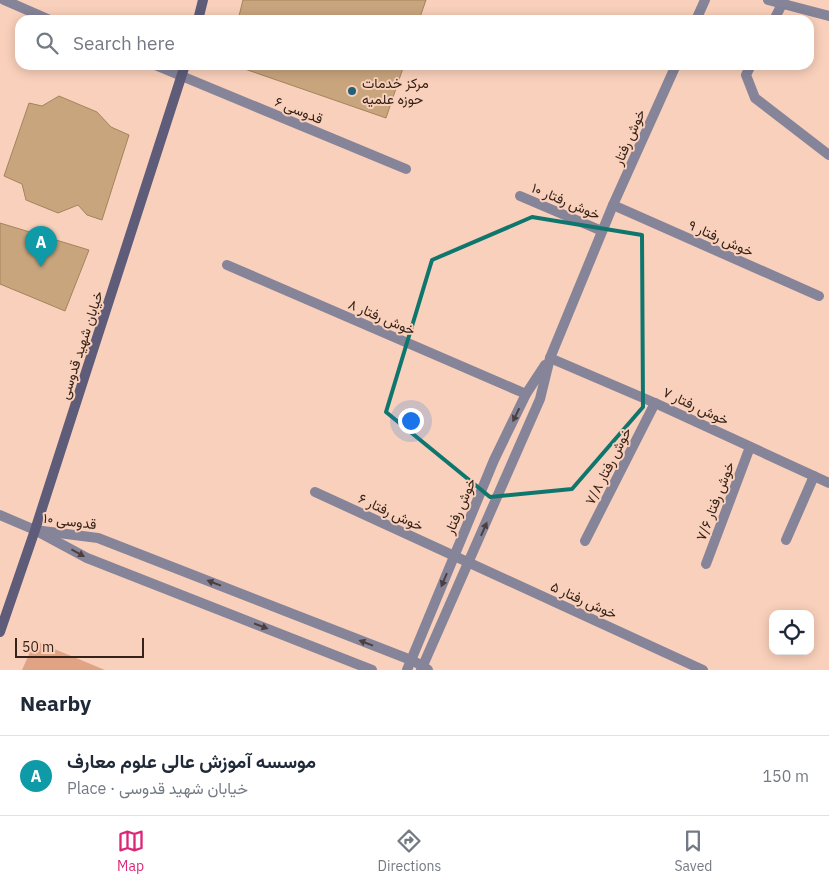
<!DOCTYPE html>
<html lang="en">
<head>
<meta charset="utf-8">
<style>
	:root { --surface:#fff; --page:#f6f6f7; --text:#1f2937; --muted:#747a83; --line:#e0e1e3; --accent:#db2777 }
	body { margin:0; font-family:"IBM Plex Sans",Vazirmatn,sans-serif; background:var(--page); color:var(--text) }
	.controls { position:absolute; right:15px; bottom:15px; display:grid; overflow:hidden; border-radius:10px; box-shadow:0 2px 12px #0003 }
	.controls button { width:45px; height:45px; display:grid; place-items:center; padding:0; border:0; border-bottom:1px solid var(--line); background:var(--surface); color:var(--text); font:25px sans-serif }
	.scale { position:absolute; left:15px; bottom:12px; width:129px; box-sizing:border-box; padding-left:5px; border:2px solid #352218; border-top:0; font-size:14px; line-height:18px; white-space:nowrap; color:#352218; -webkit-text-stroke:4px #f9d0bb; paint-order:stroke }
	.you { position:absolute; left:410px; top:420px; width:18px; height:18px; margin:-12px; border:4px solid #fff; border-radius:50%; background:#1a73e8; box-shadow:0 0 0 8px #1a73e833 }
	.badge { display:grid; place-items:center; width:32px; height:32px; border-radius:50%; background:var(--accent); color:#fff; font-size:16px; font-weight:700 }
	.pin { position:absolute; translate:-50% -41px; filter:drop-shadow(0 1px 2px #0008) }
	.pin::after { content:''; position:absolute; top:26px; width:18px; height:15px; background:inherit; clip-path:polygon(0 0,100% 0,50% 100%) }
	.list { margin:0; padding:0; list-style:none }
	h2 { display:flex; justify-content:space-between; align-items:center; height:65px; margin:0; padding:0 20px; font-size:21px }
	h2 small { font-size:16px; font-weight:400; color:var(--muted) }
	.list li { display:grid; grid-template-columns:32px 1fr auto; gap:15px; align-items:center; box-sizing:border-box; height:80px; padding:0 20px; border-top:1px solid var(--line) }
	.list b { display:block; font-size:19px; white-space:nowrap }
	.list p { margin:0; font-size:16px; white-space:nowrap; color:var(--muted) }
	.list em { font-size:16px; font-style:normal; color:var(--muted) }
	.icon { flex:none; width:28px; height:28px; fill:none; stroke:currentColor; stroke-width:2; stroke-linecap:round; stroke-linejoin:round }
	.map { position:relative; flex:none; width:829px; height:670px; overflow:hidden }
	.search { position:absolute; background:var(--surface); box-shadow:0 2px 12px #0003; left:15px; right:15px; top:15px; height:55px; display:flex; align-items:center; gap:12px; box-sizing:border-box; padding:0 18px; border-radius:15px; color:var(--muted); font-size:19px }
	.sheet { height:145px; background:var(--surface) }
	nav { display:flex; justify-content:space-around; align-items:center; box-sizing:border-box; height:70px; border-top:1px solid var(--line); background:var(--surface); font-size:14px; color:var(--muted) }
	nav a { display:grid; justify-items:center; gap:2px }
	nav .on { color:var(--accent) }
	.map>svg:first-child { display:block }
	.green { fill:#e0a384 }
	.building { fill:#c9a57e; stroke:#a5835d }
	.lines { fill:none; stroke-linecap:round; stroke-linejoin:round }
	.minor { stroke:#868499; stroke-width:10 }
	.secondary { stroke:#5e5c79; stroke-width:10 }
	.oneway { fill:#4d3f3f }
	.marked { fill:none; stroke:#0f766e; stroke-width:4; stroke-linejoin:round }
	.poi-dot { fill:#256079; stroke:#f9d0bb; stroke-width:2 }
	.labels { text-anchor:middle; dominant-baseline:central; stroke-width:4; stroke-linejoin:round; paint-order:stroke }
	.poi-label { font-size:14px; fill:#352218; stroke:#f9d0bb; text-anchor:start }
	.street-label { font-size:14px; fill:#352218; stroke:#f9d0bb }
</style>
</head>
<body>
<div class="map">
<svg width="829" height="670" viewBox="0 0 829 670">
	<rect width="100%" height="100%" fill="#f9d0bb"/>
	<polygon class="green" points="35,641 105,670 22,670"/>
	<g class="building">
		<polygon points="243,0 426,0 419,20 238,20"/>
		<polygon points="239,65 404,65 386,118 239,67"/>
		<polygon points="59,96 97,112 111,127 129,135 102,220 87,215 78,205 58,213 26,200 22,184 4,176 29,103 42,106"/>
		<polygon points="0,223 89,250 65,311 0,284"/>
	</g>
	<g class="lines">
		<g class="minor">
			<polyline points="4,0 50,20"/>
			<polyline points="768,0 829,16"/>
			<polyline points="696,20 705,0"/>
			<polyline points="774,20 784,0"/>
			<polyline points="155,65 406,169"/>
			<polyline points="751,65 746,75 755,98 829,155"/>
			<polyline points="520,196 602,231"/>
			<polyline points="613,205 819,296"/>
			<polyline points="227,265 526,394"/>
			<polyline points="550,358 655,403 829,483"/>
			<polyline points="315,492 703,670"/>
			<polyline points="0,515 35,530 87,558 372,670"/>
			<polyline points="35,530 98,538 411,660 423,666 428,670"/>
			<polyline points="786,540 814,476"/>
			<polyline points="585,541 655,403"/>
			<polyline points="706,564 750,447"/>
			<polyline points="407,670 494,460 526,394 545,365"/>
			<polyline points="421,670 540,399 550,358 613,205 676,65"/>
		</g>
		<g class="secondary">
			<polyline points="198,20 203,0"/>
			<polyline points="0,632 35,530 185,65"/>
		</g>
	</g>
	<defs><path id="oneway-solid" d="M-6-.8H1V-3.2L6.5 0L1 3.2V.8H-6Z" transform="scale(1.25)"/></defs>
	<g class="oneway">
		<use href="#oneway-solid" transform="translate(516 415) rotate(116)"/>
		<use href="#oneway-solid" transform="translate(484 529) rotate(-66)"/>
		<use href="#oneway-solid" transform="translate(78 553) rotate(29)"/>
		<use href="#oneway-solid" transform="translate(444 580) rotate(113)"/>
		<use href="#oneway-solid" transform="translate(214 583) rotate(-159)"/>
		<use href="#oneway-solid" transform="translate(261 626) rotate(21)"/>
		<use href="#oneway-solid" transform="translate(366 643) rotate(-159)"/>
	</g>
	<path class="marked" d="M 532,217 L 642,235 L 643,407 L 572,489 L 490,497 L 386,412 L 432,260 Z"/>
	<circle class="poi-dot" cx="352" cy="91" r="5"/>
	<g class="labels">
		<g class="poi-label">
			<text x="362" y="83">مرکز خدمات<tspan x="362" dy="16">حوزه علمیه</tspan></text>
		</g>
		<g class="street-label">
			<text transform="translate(299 110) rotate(22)">قدوسی ۶</text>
			<text transform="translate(629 137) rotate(-66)">خوش رفتار</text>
			<text transform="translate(566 201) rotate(23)">خوش رفتار ۱۰</text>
			<text transform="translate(721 238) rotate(24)">خوش رفتار ۹</text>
			<text transform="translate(382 317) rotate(23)">خوش رفتار ۸</text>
			<text transform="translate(81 345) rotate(-72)">خیابان شهید قدوسی</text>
			<text transform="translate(696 406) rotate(25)">خوش رفتار ۷</text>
			<text transform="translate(608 466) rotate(-63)">خوش رفتار ۷/۸</text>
			<text transform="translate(715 501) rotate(-69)">خوش رفتار ۷/۶</text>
			<text transform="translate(460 506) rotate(-67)">خوش رفتار</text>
			<text transform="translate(391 512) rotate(25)">خوش رفتار ۶</text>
			<text transform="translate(70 521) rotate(7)">قدوسی ۱۰</text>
			<text transform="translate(584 600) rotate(24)">خوش رفتار ۵</text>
		</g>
	</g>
</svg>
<div class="controls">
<button><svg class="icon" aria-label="locate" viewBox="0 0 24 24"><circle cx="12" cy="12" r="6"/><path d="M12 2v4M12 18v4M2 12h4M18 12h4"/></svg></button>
</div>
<div class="scale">50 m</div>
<div class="you"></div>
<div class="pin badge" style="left:41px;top:267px;background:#0f9aa8">A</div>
<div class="search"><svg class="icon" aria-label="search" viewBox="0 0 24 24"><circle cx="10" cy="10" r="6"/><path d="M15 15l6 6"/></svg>Search here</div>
</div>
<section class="sheet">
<h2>Nearby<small></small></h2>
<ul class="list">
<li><span class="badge" style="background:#0f9aa8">A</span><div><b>موسسه آموزش عالی علوم معارف</b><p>Place · خیابان شهید قدوسی</p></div><em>150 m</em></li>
</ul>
</section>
<nav>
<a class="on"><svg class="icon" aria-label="map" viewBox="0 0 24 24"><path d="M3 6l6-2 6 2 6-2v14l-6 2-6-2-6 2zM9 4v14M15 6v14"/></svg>Map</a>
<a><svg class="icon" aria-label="directions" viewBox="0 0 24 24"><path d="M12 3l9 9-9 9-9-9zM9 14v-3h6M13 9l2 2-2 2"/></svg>Directions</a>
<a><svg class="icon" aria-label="saved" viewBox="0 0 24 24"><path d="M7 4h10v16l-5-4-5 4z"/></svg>Saved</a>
</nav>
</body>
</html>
